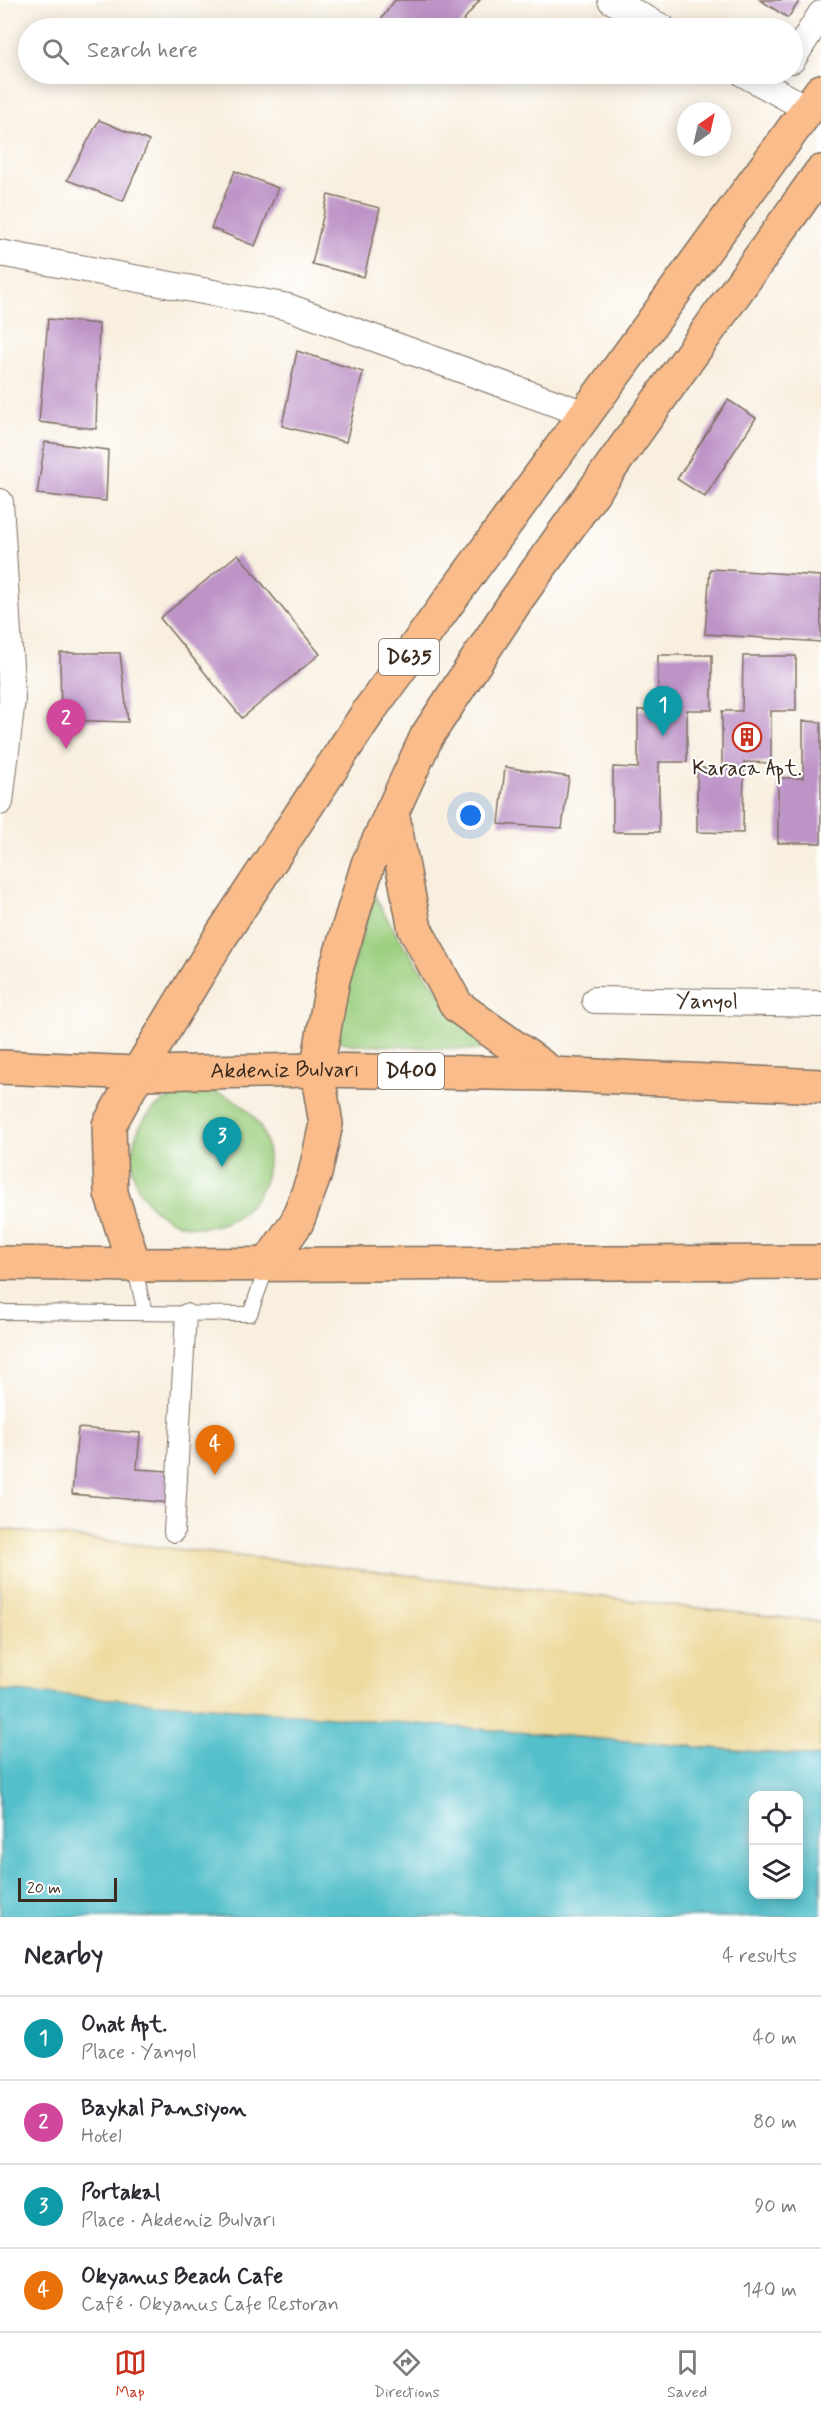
<!DOCTYPE html>
<html lang="en">
<head>
<meta charset="utf-8">
<style>
	:root { --surface:#fff; --page:#f2f2f3; --text:#2b2b33; --muted:#7c7c81; --line:#e1e1e2; --accent:#c8321e }
	body { margin:0; font-family:Mynerve,sans-serif; background:var(--page); color:var(--text) }
	.controls { position:absolute; right:18px; bottom:18px; display:grid; overflow:hidden; border-radius:12px; box-shadow:0 3px 15px #0003 }
	.controls button { width:54px; height:54px; display:grid; place-items:center; padding:0; border:0; border-bottom:2px solid var(--line); background:var(--surface); color:var(--text); font:30px sans-serif }
	.compass { position:absolute; left:677px; top:102px; width:54px; height:54px; border-radius:50%; background:var(--surface); box-shadow:0 3px 15px #0003; rotate:34deg }
	.scale { position:absolute; left:18px; bottom:15px; width:99px; box-sizing:border-box; padding-left:6px; border:3px solid #3b2a1e; border-top:0; font-size:16px; line-height:21px; white-space:nowrap; color:#3b2a1e; -webkit-text-stroke:4px #fff; paint-order:stroke }
	.you { position:absolute; left:471px; top:816px; width:21px; height:21px; margin:-15px; border:4px solid #fff; border-radius:50%; background:#1a73e8; box-shadow:0 0 0 9px #1a73e833 }
	.badge { display:grid; place-items:center; width:39px; height:39px; border-radius:50%; background:var(--accent); color:#fff; font-size:20px; font-weight:700 }
	.pin { position:absolute; translate:-50% -50px; filter:drop-shadow(0 2px 3px #0008) }
	.pin::after { content:''; position:absolute; top:32px; width:21px; height:18px; background:inherit; clip-path:polygon(0 0,100% 0,50% 100%) }
	.list { margin:0; padding:0; list-style:none }
	h2 { display:flex; justify-content:space-between; align-items:center; height:78px; margin:0; padding:0 24px; font-size:26px }
	h2 small { font-size:20px; font-weight:400; color:var(--muted) }
	.list li { display:grid; grid-template-columns:39px 1fr auto; gap:18px; align-items:center; box-sizing:border-box; height:84px; padding:0 24px; border-top:2px solid var(--line) }
	.list b { display:block; font-size:22px; white-space:nowrap }
	.list p { margin:0; font-size:20px; white-space:nowrap; color:var(--muted) }
	.list em { font-size:20px; font-style:normal; color:var(--muted) }
	.icon { flex:none; width:33px; height:33px; fill:none; stroke:currentColor; stroke-width:2; stroke-linecap:round; stroke-linejoin:round }
	.map { position:relative; flex:none; width:821px; height:1917px; overflow:hidden }
	.search { position:absolute; background:var(--surface); box-shadow:0 3px 15px #0003; left:18px; right:18px; top:18px; height:66px; display:flex; align-items:center; gap:15px; box-sizing:border-box; padding:0 21px; border-radius:33px; color:var(--muted); font-size:22px }
	.sheet { height:414px; background:var(--surface) }
	nav { display:flex; justify-content:space-around; align-items:center; box-sizing:border-box; height:84px; border-top:2px solid var(--line); background:var(--surface); font-size:16px; color:var(--muted) }
	nav a { display:grid; justify-items:center; gap:3px }
	nav .on { color:var(--accent) }
	.map>svg:first-child { display:block }
	.green { fill:#9ccf7f; stroke:#6c7c4e; stroke-width:1.5 }
	.sand { fill:#eeda9e; stroke:#94825e; stroke-width:1.5 }
	.water { fill:#52bfca; stroke:#467474; stroke-width:1.5; fill-rule:evenodd }
	.building { fill:#be94c7 }
	.lines { fill:none; stroke-linecap:round; stroke-linejoin:round }
	.service-casing { stroke:#7d6f62; stroke-width:16 }
	.pedestrian-casing { stroke:#7d6f62; stroke-width:22 }
	.minor-casing { stroke:#7d6f62; stroke-width:28 }
	.trunk-casing { stroke:#7d6f62; stroke-width:36 }
	.service { stroke:#fff; stroke-width:14 }
	.pedestrian { stroke:#fff; stroke-width:20 }
	.minor { stroke:#fff; stroke-width:26 }
	.trunk { stroke:#f9bc8a; stroke-width:33 }
	.labels { text-anchor:middle; dominant-baseline:central; stroke-width:4.5; stroke-linejoin:round; paint-order:stroke }
	.shield { fill:#fff; stroke:#766a62; stroke-width:1.5 }
	.shield-label { font-size:21px; font-weight:bold; fill:#3b2a1e }
	.poi-label { font-size:22px; fill:#3b2a1e; stroke:#fff }
	.street-label { font-size:22px; fill:#3b2a1e; stroke:#fff }
</style>
</head>
<body>
<div class="map">
<svg width="821" height="1917" viewBox="0 0 821 1917">
	<rect width="100%" height="100%" fill="#fff"/>
	<filter id="ink" filterUnits="userSpaceOnUse"><feTurbulence type="fractalNoise" baseFrequency=".0167" numOctaves="2"/><feDisplacementMap in="SourceGraphic" scale="12" xChannelSelector="R" yChannelSelector="G"/><feConvolveMatrix kernelMatrix="1 2 1 2 8 2 1 2 1" color-interpolation-filters="sRGB"/></filter>
	<filter id="wash" filterUnits="userSpaceOnUse"><feTurbulence type="fractalNoise" baseFrequency=".008" numOctaves="4" result="noise"/><feDisplacementMap in="SourceGraphic" scale="24" xChannelSelector="R" yChannelSelector="G"/><feGaussianBlur stdDeviation="1.35" result="paint"/><feColorMatrix in="noise" values="0 0 0 0 0 0 0 0 0 0 0 0 0 0 0 0 0 1.4 0 .05"/><feComposite in="paint" operator="in"/></filter>
	<g filter="url(#wash)">
		<rect width="100%" height="100%" fill="#f8efdf"/>
		<g class="green">
			<path d="M 374,894 C 401,949 437,990 476,1036 L 480,1050 L 351,1044 L 339,1041 L 342,1002 Z"/>
			<circle cx="200" cy="1159" r="68"/>
		</g>
		<polygon class="sand" points="0,1529 821,1622 821,1757 0,1690"/>
		<path class="water" d="M 0,1690 L 821,1757 L 821,1917 L 0,1917 ZM 754,1796 L 798,1796 L 798,1894 L 754,1894 Z"/>
		<g id="blocks">
			<g class="building">
				<polygon points="395,0 480,0 457,28 390,28 379,22"/>
				<polygon points="760,0 800,0 788,18"/>
				<polygon points="99,120 149,141 123,201 67,180"/>
				<polygon points="235,171 278,188 255,246 211,228"/>
				<polygon points="328,195 380,208 364,277 312,264"/>
				<polygon points="48,319 99,324 96,429 39,422"/>
				<polygon points="297,351 363,372 346,442 282,426"/>
				<polygon points="728,400 756,418 705,497 677,479"/>
				<polygon points="45,442 108,450 106,501 37,494"/>
				<polygon points="238,554 320,654 242,718 160,618"/>
				<polygon points="710,569 821,576 821,642 705,634"/>
				<polygon points="60,653 120,653 128,722 61,720"/>
				<polygon points="658,655 712,655 712,710 687,710 687,762 659,762 659,832 613,832 613,767 638,768 638,710 658,710"/>
				<polygon points="743,656 796,656 796,711 771,711 771,763 744,762 743,833 697,832 697,768 722,768 722,711 742,711"/>
				<polygon points="803,721 821,722 821,843 778,843 778,778 803,778"/>
				<polygon points="505,767 569,777 562,828 499,824"/>
				<polygon points="78,1428 140,1433 137,1469 184,1472 181,1504 72,1494"/>
			</g>
		</g>
	</g>
	<g filter="url(#ink)">
		<use href="#blocks" fill-opacity="0" stroke="#7d6f62" stroke-width="1.5"/>
		<g class="lines">
			<g class="service-casing">
				<g id="service">
					<polyline points="134,1265 145,1313"/>
					<polyline points="0,1312 250,1314 268,1264"/>
				</g>
			</g>
			<g class="pedestrian-casing">
				<polyline id="pedestrian" points="174,1532 186,1314"/>
			</g>
			<g class="minor-casing">
				<g id="minor">
					<polyline points="611,0 663,28"/>
					<polyline points="792,60 821,14"/>
					<polyline points="744,74 808,109"/>
					<polyline points="0,253 288,307 585,414"/>
					<polyline points="0,502 12,699 0,802"/>
					<path id="s1" d="M 595,1000 L 821,1004"/>
				</g>
			</g>
			<g class="trunk-casing">
				<g id="trunk">
					<polyline points="392,812 415,929 457,1006 552,1074"/>
					<path id="s2" d="M 0,1067 L 138,1073 L 317,1070 L 552,1074 L 821,1086"/>
					<polyline points="0,1263 134,1265 821,1262"/>
					<polyline points="268,1264 297,1222 315,1174 326,1124 317,1070 333,979 368,864 427,736 517,599 821,172"/>
					<polyline points="134,1265 111,1193 109,1125 138,1073 219,939 371,708 821,91"/>
				</g>
			</g>
			<use href="#service" class="service"/>
			<use href="#pedestrian" class="pedestrian"/>
			<use href="#minor" class="minor"/>
			<use href="#trunk" class="trunk"/>
		</g>
	</g>
	<defs>
		<g id="building-ring" transform="scale(1.5)"><circle r="9.5" fill="#fff" stroke="#c8321e" stroke-width="1.5"/><path d="M-4-6H4V6H1V3H-1V6H-4ZM-2.5-4.3h1.7v1.8h-1.7ZM.8-4.3h1.7v1.8H.8ZM-2.5-1h1.7V.8h-1.7ZM.8-1h1.7V.8H.8Z" fill="#c8321e"/></g>
	</defs>
	<g fill-rule="evenodd">
		<use href="#building-ring" x="747" y="737"/>
	</g>
	<g class="labels">
		<g class="shield">
			<rect x="379" y="639" width="60" height="36" rx="4.5"/>
			<rect x="378" y="1053" width="66" height="36" rx="4.5"/>
		</g>
		<g class="shield-label">
			<text x="409" y="657">D635</text>
			<text x="411" y="1071">D400</text>
		</g>
		<g class="poi-label">
			<text x="747" y="769">Karaca Apt.</text>
		</g>
		<g class="street-label">
			<text stroke="none"><textPath href="#s1" startOffset="112">Yanyol</textPath></text>
			<text stroke="none"><textPath href="#s2" startOffset="285">Akdeniz Bulvarı</textPath></text>
		</g>
	</g>
</svg>
<div class="controls">
<button><svg class="icon" aria-label="locate" viewBox="0 0 24 24"><circle cx="12" cy="12" r="6"/><path d="M12 2v4M12 18v4M2 12h4M18 12h4"/></svg></button>
<button><svg class="icon" aria-label="layers" viewBox="0 0 24 24"><path d="M12 4l9 5-9 5-9-5zM3 14l9 5 9-5"/></svg></button>
</div>
<svg class="compass" viewBox="-18 -18 36 36"><path d="M0-13l5 13h-10z" fill="#e53935"/><path d="M0 13l5-13h-10z" fill="#7c7c81"/></svg>
<div class="scale">20 m</div>
<div class="you"></div>
<div class="pin badge" style="left:663px;top:736px;background:#0f9aa8">1</div>
<div class="pin badge" style="left:66px;top:749px;background:#d1479c">2</div>
<div class="pin badge" style="left:222px;top:1167px;background:#0f9aa8">3</div>
<div class="pin badge" style="left:215px;top:1475px;background:#e8710a">4</div>
<div class="search"><svg class="icon" aria-label="search" viewBox="0 0 24 24"><circle cx="10" cy="10" r="6"/><path d="M15 15l6 6"/></svg>Search here</div>
</div>
<section class="sheet">
<h2>Nearby<small>4 results</small></h2>
<ul class="list">
<li><span class="badge" style="background:#0f9aa8">1</span><div><b>Onat Apt.</b><p>Place · Yanyol</p></div><em>40 m</em></li>
<li><span class="badge" style="background:#d1479c">2</span><div><b>Baykal Pansiyon</b><p>Hotel</p></div><em>80 m</em></li>
<li><span class="badge" style="background:#0f9aa8">3</span><div><b>Portakal</b><p>Place · Akdeniz Bulvarı</p></div><em>90 m</em></li>
<li><span class="badge" style="background:#e8710a">4</span><div><b>Okyanus Beach Cafe</b><p>Café · Okyanus Cafe Restoran</p></div><em>140 m</em></li>
</ul>
</section>
<nav>
<a class="on"><svg class="icon" aria-label="map" viewBox="0 0 24 24"><path d="M3 6l6-2 6 2 6-2v14l-6 2-6-2-6 2zM9 4v14M15 6v14"/></svg>Map</a>
<a><svg class="icon" aria-label="directions" viewBox="0 0 24 24"><path d="M12 3l9 9-9 9-9-9zM9 14v-3h6M13 9l2 2-2 2"/></svg>Directions</a>
<a><svg class="icon" aria-label="saved" viewBox="0 0 24 24"><path d="M7 4h10v16l-5-4-5 4z"/></svg>Saved</a>
</nav>
</body>
</html>
